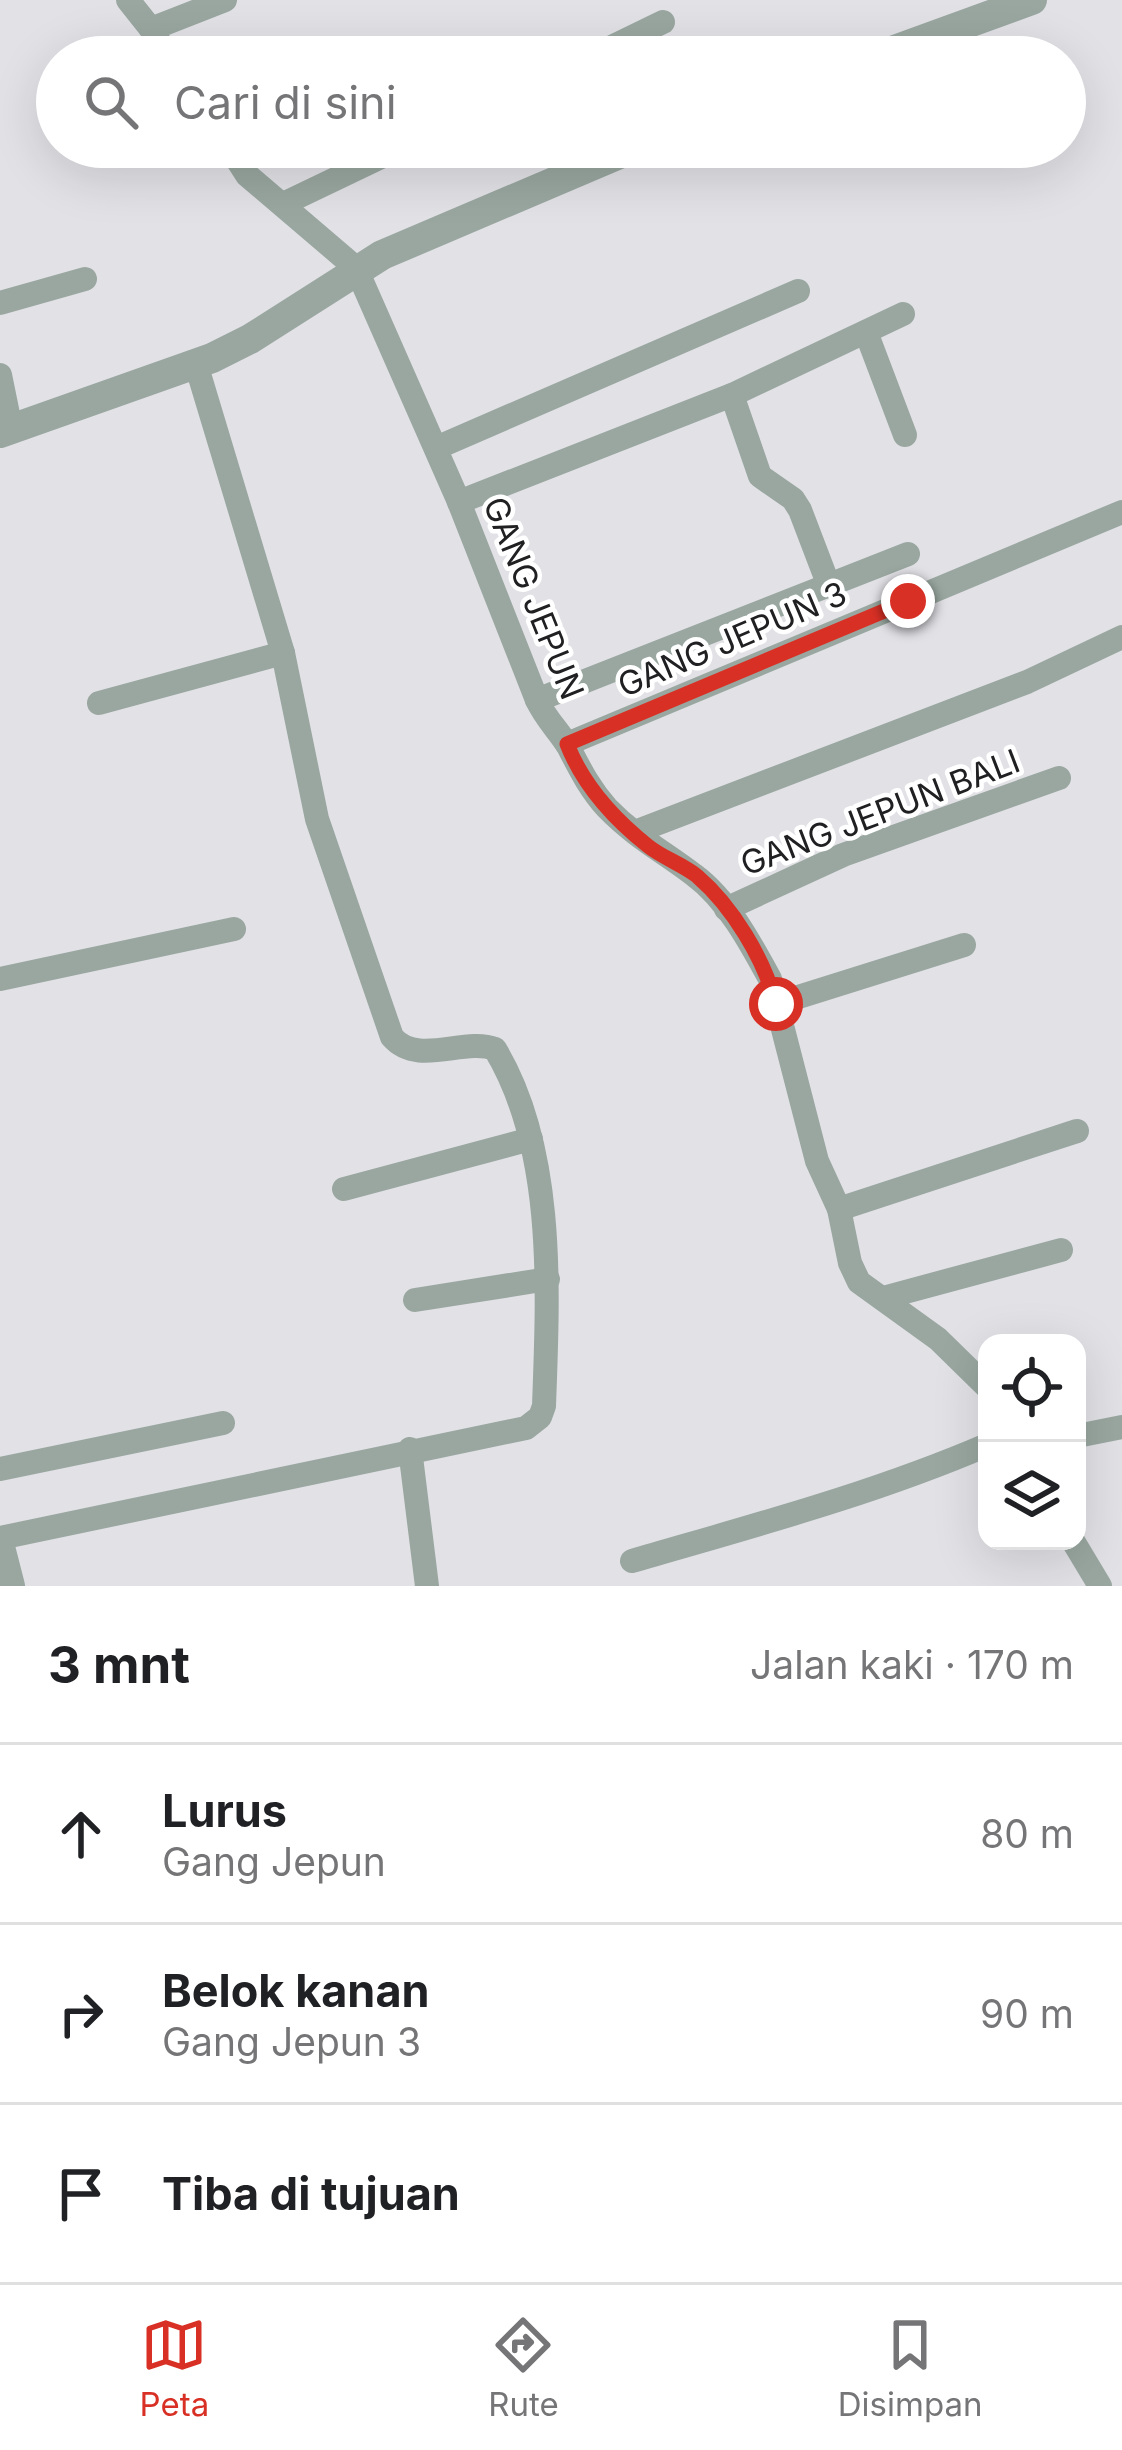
<!DOCTYPE html>
<html lang="id">
<head>
<meta charset="utf-8">
<style>
	:root { --surface:#fff; --page:#f2f2f2; --text:#202124; --muted:#757577; --line:#e0e0e0; --accent:#d93025 }
	body { margin:0; font-family:Inter,sans-serif; background:var(--page); color:var(--text) }
	.controls { position:absolute; right:36px; bottom:36px; display:grid; overflow:hidden; border-radius:24px; box-shadow:0 12px 48px #0002 }
	.controls button { width:108px; height:108px; display:grid; place-items:center; padding:0; border:0; border-bottom:3px solid var(--line); background:var(--surface); color:var(--text); font:60px sans-serif }
	.stop { position:absolute; width:36px; height:36px; margin:-27px; border:9px solid #d93025; border-radius:50%; background:#fff }
	.stop.end { background:#d93025; border-color:#fff; box-shadow:0 3px 12px #0008 }
	.list { margin:0; padding:0; list-style:none }
	h2 { display:flex; justify-content:space-between; align-items:center; height:156px; margin:0; padding:0 48px; font-size:51px }
	h2 small { font-size:39px; font-weight:400; color:var(--muted) }
	.list li { display:grid; grid-template-columns:78px 1fr auto; gap:36px; align-items:center; box-sizing:border-box; height:180px; padding:0 48px; border-top:3px solid var(--line) }
	.list b { display:block; font-size:45px; white-space:nowrap }
	.list p { margin:0; font-size:39px; white-space:nowrap; color:var(--muted) }
	.list em { font-size:39px; font-style:normal; color:var(--muted) }
	.icon { flex:none; width:66px; height:66px; fill:none; stroke:currentColor; stroke-width:2; stroke-linecap:round; stroke-linejoin:round }
	.map { position:relative; flex:none; width:1122px; height:1586px; overflow:hidden }
	.search { position:absolute; background:var(--surface); box-shadow:0 12px 48px #0002; left:36px; right:36px; top:36px; height:132px; display:flex; align-items:center; gap:30px; box-sizing:border-box; padding:0 42px; border-radius:66px; color:var(--muted); font-size:45px }
	.sheet { height:696px; background:var(--surface) }
	nav { display:flex; justify-content:space-around; align-items:center; box-sizing:border-box; height:168px; border-top:3px solid var(--line); background:var(--surface); font-size:33px; color:var(--muted) }
	nav a { display:grid; justify-items:center; gap:6px }
	nav .on { color:var(--accent) }
	.map>svg:first-child { display:block }
	.lines { fill:none; stroke-linecap:round; stroke-linejoin:round }
	.minor { stroke:#99a7a0; stroke-width:24 }
	.tertiary { stroke:#99a7a0; stroke-width:30 }
	.route { stroke:#d93025; stroke-width:15 }
	.labels { text-anchor:middle; dominant-baseline:central; stroke-width:9; stroke-linejoin:round; paint-order:stroke }
	.street-label { font-size:33px; fill:#202022; stroke:#fff }
</style>
</head>
<body>
<div class="map">
<svg width="1122" height="1586" viewBox="0 0 1122 1586">
	<rect width="100%" height="100%" fill="#e2e1e6"/>
	<g class="lines">
		<g class="minor">
			<polyline points="128,0 151,29 225,0"/>
			<polyline points="151,29 169,57"/>
			<polyline points="591,57 663,22"/>
			<path d="M 229,147 L 247,175 L 356,268 L 459,502 L 537,700 C 545,718 558,730 568,746 C 580,769 589,788 607,808 C 635,837 664,852 694,875 C 727,899 751,944 770,979 L 817,1161 L 839,1209 L 850,1263 L 859,1282 L 938,1339 L 987,1387"/>
			<polyline points="283,204 402,147"/>
			<polyline points="0,303 85,279"/>
			<polyline points="866,332 905,435"/>
			<polyline points="0,375 11,429"/>
			<polyline points="732,395 760,476 793,499 800,510 829,586"/>
			<polyline points="436,448 798,291"/>
			<polyline points="459,502 732,395 903,314"/>
			<polyline points="537,700 908,554"/>
			<polyline points="99,703 283,653"/>
			<polyline points="567,744 1122,512"/>
			<polyline points="635,832 1027,682 1122,637"/>
			<polyline points="726,909 843,855 1059,778"/>
			<polyline points="0,979 234,929"/>
			<polyline points="776,1004 964,945"/>
			<polyline points="344,1189 531,1139"/>
			<polyline points="839,1209 1077,1131"/>
			<polyline points="883,1298 1061,1250"/>
			<polyline points="415,1300 548,1279"/>
			<polyline points="1077,1436 1122,1427"/>
			<polyline points="410,1449 427,1586"/>
			<polyline points="0,1469 223,1423"/>
			<path d="M 0,1538 L 526,1428 L 540,1417 L 544,1406 C 548,1293 556,1150 495,1049 C 464,1037 418,1067 392,1037 L 317,819 L 283,653 L 196,364"/>
			<polyline points="1073,1541 1100,1586"/>
			<path d="M 632,1561 C 752,1526 873,1494 987,1445"/>
		</g>
		<g class="tertiary">
			<polyline points="875,57 1032,0"/>
			<polyline points="0,433 212,358 250,339 382,255 636,147"/>
			<polyline points="0,1547 10,1586"/>
		</g>
	</g>
	<g class="lines">
		<path class="route" d="M 776,1004 C 764,959 733,907 697,876 C 682,864 663,858 648,846 C 614,819 583,785 567,744 L 908,601"/>
	</g>
	<g class="labels">
		<g class="street-label">
			<text transform="translate(534 598) rotate(68)">GANG JEPUN</text>
			<text transform="translate(732 639) rotate(-23)">GANG JEPUN 3</text>
			<text transform="translate(880 812) rotate(-21)">GANG JEPUN BALI</text>
		</g>
	</g>
</svg>
<div class="controls">
<button><svg class="icon" aria-label="locate" viewBox="0 0 24 24"><circle cx="12" cy="12" r="6"/><path d="M12 2v4M12 18v4M2 12h4M18 12h4"/></svg></button>
<button><svg class="icon" aria-label="layers" viewBox="0 0 24 24"><path d="M12 4l9 5-9 5-9-5zM3 14l9 5 9-5"/></svg></button>
</div>
<div class="stop" style="left:776px;top:1004px"></div>
<div class="stop end" style="left:908px;top:601px"></div>
<div class="search"><svg class="icon" aria-label="search" viewBox="0 0 24 24"><circle cx="10" cy="10" r="6"/><path d="M15 15l6 6"/></svg>Cari di sini</div>
</div>
<section class="sheet">
<h2>3 mnt<small>Jalan kaki · 170 m</small></h2>
<ul class="list">
<li><svg class="icon" aria-label="ahead" viewBox="0 0 24 24"><path d="M12 20V5M6 11l6-6 6 6"/></svg><div><b>Lurus</b><p>Gang Jepun</p></div><em>80 m</em></li>
<li><svg class="icon" aria-label="right" viewBox="0 0 24 24"><path d="M7 20v-9h11M14 6l5 5-5 5"/></svg><div><b>Belok kanan</b><p>Gang Jepun 3</p></div><em>90 m</em></li>
<li><svg class="icon" aria-label="arrive" viewBox="0 0 24 24"><path d="M6 21V4h12l-3 4 3 4H6"/></svg><div><b>Tiba di tujuan</b></div></li>
</ul>
</section>
<nav>
<a class="on"><svg class="icon" aria-label="map" viewBox="0 0 24 24"><path d="M3 6l6-2 6 2 6-2v14l-6 2-6-2-6 2zM9 4v14M15 6v14"/></svg>Peta</a>
<a><svg class="icon" aria-label="directions" viewBox="0 0 24 24"><path d="M12 3l9 9-9 9-9-9zM9 14v-3h6M13 9l2 2-2 2"/></svg>Rute</a>
<a><svg class="icon" aria-label="saved" viewBox="0 0 24 24"><path d="M7 4h10v16l-5-4-5 4z"/></svg>Disimpan</a>
</nav>
</body>
</html>
